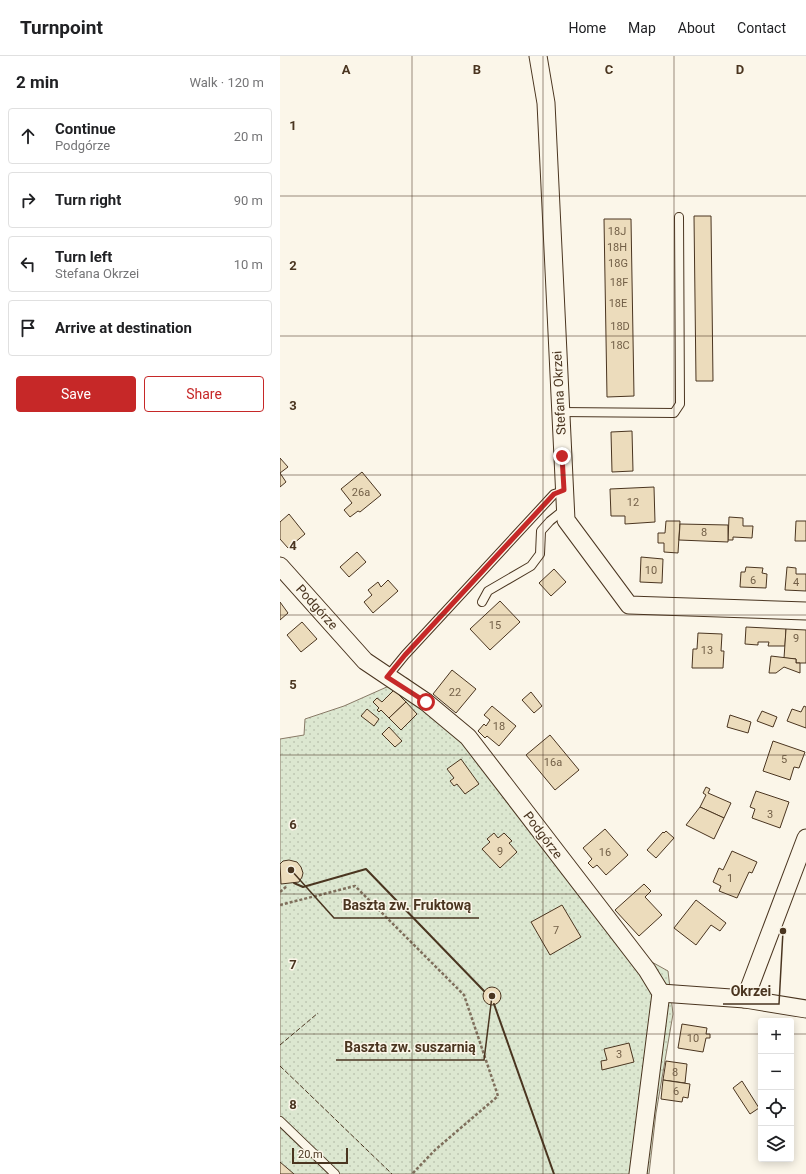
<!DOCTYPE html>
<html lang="en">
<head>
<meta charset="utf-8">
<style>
	:root { --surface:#fff; --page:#f2f2f2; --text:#202124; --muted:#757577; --line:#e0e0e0; --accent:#c62828 }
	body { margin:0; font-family:Roboto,sans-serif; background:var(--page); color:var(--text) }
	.controls { position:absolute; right:12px; bottom:12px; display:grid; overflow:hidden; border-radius:4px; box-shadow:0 2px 10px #0003 }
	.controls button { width:36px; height:36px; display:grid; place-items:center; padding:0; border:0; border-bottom:1px solid var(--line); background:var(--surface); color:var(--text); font:20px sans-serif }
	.scale { position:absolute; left:12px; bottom:10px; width:56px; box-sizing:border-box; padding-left:4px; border:2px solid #4a3520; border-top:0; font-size:11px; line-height:14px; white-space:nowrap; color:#4a3520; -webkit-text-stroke:3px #fbf6e9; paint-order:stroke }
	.stop { position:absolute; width:12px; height:12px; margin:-9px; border:3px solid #c62828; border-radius:50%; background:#fff }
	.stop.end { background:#c62828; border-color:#fff; box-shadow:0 1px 4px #0008 }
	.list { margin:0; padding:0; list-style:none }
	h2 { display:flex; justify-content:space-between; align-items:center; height:52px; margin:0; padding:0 16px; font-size:17px }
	h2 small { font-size:13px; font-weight:400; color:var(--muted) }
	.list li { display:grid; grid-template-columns:26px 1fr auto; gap:12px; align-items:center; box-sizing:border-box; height:56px; margin:0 8px 8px; padding:0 8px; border:1px solid var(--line); border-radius:4px }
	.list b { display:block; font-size:15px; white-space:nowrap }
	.list p { margin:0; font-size:13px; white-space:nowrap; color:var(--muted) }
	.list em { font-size:13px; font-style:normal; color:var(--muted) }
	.actions { display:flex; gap:8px; padding:12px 16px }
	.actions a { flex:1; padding:9px 0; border:1px solid var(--accent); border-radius:4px; text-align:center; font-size:14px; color:var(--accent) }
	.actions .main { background:var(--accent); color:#fff }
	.icon { flex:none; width:22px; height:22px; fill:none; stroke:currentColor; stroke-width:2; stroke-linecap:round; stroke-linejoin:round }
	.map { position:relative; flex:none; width:526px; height:1118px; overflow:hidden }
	header { display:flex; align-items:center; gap:24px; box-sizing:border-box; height:56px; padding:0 20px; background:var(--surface); border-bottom:1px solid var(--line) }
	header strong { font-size:19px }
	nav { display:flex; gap:22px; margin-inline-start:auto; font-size:14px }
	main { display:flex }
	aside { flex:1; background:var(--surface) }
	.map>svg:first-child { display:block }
	.green { fill:url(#green-dots); stroke:#887966 }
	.building { fill:#ecdcbc; stroke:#4a3520 }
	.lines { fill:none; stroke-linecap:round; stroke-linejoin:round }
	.service-casing { stroke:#4a3520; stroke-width:10 }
	.minor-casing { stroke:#4a3520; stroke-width:19 }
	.path { stroke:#7f6f5c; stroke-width:2.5; stroke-dasharray:3 2; stroke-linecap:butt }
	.service { stroke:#fbf6e9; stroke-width:8 }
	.minor { stroke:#fbf6e9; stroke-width:17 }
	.fence { stroke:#4a3520; stroke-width:1; stroke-dasharray:5 2; stroke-linecap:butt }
	.wall { stroke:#4a3520; stroke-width:2 }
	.route { stroke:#c62828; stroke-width:5 }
	.grid { fill:none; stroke:#4a3520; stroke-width:1; stroke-opacity:0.55 }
	.labels { text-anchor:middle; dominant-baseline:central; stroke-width:3; stroke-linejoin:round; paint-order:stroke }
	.number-label { font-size:11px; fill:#725f47 }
	.street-label { font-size:13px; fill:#4a3520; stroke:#fbf6e9 }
	.grid-label { font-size:13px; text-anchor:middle; font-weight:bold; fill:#4a3520; stroke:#fbf6e9; stroke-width:3; stroke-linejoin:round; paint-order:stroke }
	.leader { fill:none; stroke:#4a3520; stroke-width:1.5 }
	.callout-dot { fill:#4a3520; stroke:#fbf6e9; stroke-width:1.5 }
	.callout-label { font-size:14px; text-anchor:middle; font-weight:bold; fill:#4a3520; stroke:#fbf6e9; stroke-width:3; stroke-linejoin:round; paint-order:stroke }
</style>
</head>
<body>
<header>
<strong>Turnpoint</strong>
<nav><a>Home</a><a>Map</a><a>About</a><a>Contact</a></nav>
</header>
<main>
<aside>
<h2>2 min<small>Walk · 120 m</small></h2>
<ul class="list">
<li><svg class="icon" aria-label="ahead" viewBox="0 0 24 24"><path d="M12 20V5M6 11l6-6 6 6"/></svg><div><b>Continue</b><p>Podgórze</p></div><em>20 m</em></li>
<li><svg class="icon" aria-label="right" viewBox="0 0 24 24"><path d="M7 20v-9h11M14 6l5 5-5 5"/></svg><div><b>Turn right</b></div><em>90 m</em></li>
<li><svg class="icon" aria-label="left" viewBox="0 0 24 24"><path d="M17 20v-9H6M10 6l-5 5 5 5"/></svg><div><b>Turn left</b><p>Stefana Okrzei</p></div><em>10 m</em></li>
<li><svg class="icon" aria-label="arrive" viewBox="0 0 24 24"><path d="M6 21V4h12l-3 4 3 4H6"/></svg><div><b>Arrive at destination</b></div></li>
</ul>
<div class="actions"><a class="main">Save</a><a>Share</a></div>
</aside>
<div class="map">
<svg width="526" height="1118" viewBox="0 0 526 1118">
	<defs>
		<pattern id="green-dots" width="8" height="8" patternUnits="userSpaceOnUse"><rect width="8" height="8" fill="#dce7d0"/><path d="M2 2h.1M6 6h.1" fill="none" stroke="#bec7b2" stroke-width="1.8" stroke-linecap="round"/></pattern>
	</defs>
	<rect width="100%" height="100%" fill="#fbf6e9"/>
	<polygon class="green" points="127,622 182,665 370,905 388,915 393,958 376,1057 369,1118 0,1118 0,683 24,679 25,663 64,650"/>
	<g class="building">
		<polygon points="414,160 431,160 433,325 416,325"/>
		<polygon points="324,163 351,163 354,340 327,341"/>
		<polygon points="352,375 353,415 332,416 331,376"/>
		<polygon points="0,402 8,411 0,417 6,426 0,431"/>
		<polygon points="82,416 101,439 80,456 78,455 70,461 64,454 72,447 61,433"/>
		<polygon points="374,431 375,466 345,468 345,460 331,460 330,433"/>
		<polygon points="9,458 25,478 8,492 0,483 0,466"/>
		<polygon points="449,461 463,462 463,470 473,470 472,482 453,481 453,484 448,484"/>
		<polygon points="386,465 400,465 398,497 384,496 384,487 378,487 378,477 385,477"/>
		<polygon points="516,465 526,465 526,485 515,485"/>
		<polygon points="400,468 448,469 448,486 399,484"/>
		<polygon points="77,496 86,506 69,521 60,511"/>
		<polygon points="361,501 383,503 382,527 360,526"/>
		<polygon points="466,511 483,512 482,517 487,518 486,532 460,531 461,516 465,516"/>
		<polygon points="507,511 516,512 516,518 526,518 526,535 505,534"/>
		<polygon points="274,513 286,526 271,540 259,527"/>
		<polygon points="108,524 118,535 93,557 84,546 92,539 88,534 98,526 101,531"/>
		<polygon points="220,545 240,566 210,594 190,573"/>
		<polygon points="0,546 8,557 0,564"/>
		<polygon points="22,566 37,583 21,596 7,579"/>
		<polygon points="466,571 506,573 505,590 488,590 489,586 478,586 478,589 465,588"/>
		<polygon points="506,573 526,574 526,607 516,607 516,603 504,602"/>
		<polygon points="418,577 442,578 441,595 444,595 443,612 412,612 413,593 417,593"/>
		<polygon points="491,600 516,603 516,607 520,607 520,617 504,611 496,617 489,617"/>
		<polygon points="172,614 196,633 176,657 153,638"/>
		<polygon points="114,634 126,646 109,662 101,654 99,656 97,654 99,652 93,646 97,642 102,646"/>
		<polygon points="251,636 262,650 254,657 242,644"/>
		<polygon points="126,646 137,658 121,674 109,662"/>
		<polygon points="212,650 236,670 219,690 207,680 205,682 198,675 204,668 206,670 210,664 204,659"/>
		<polygon points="524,650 526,651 526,672 507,665 512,653 521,656"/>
		<polygon points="87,653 99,663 94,670 81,660"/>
		<polygon points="482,655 497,661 493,671 477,665"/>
		<polygon points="450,659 471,666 468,677 447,671"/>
		<polygon points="109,671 122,685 115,691 102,678"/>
		<polygon points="270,679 299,714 275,734 246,699"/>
		<polygon points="493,685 525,696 519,712 514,711 510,724 483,715"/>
		<polygon points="181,703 199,728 185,738 177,728 174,730 170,725 174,722 167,713"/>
		<polygon points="426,731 430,733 428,737 451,747 444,762 420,751 426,739 423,737"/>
		<polygon points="476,735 509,746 500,772 472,762 475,753 470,751"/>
		<polygon points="420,751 444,762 434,783 406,769"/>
		<polygon points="325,773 348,799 326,819 317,809 313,812 308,807 312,803 303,792"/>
		<polygon points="386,775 394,782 376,802 367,794 383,776 384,777"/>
		<polygon points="214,777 218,782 224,777 232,785 229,787 237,796 220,812 202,793 210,786 207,783"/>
		<polygon points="452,795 477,806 472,817 469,816 457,842 439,835 441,830 433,826 439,812 443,814"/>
		<polygon points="9,804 17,806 21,811 23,817 22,821 19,826 1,828 0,808 3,805"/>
		<polygon points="364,828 371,835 365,841 382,859 359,880 335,854"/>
		<polygon points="416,844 446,867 440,875 431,869 416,889 394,872"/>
		<polygon points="282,849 301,881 270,899 251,866"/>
		<circle cx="212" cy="940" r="9"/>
		<polygon points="402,968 427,972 426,978 430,978 430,982 426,982 423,996 398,992"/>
		<polygon points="349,987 354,1006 322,1014 321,1005 327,1004 324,993"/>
		<polygon points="386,1005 407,1008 405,1027 383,1024"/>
		<polygon points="383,1024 410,1028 408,1042 403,1041 402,1046 381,1043"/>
		<polygon points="462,1025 479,1052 470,1058 453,1032"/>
		<polygon points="0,1106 14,1118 0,1118"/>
	</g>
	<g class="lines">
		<g class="service-casing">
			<g id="service">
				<polyline points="280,356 394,357 400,348 399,161"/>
				<polyline points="202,546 208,535 251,510 260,498 261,475 270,465 285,453"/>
				<polyline points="107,621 125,599 274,438 284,435"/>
				<polyline points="0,1065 55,1118"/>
			</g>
		</g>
		<g class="minor-casing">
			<g id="minor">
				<polyline points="258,0 266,47 286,464 349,549 526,555"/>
				<polyline points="0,510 85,605 146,646 188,681 367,914 381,937 358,1118"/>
				<polyline points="381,937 465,943 526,953"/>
				<polyline points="465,943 526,782"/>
			</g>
		</g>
		<g class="path">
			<polyline points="0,836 7,830"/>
			<polyline points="0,849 75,830 184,939 218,1040 155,1094 132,1118"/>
		</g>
		<use href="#service" class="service"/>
		<use href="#minor" class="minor"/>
		<g class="fence">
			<polyline points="0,989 38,957"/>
			<polyline points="0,1010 112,1118"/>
		</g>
		<g class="wall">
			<polyline points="14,827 23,831 86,813 204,935"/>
			<polyline points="214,948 274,1118"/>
		</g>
	</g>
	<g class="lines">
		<polyline class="route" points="146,646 107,621 125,599 274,438 284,434 282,400"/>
	</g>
	<path class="grid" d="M 132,0 L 132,1118M 263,0 L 263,1118M 394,0 L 394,1118M 0,140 L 526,140M 0,280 L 526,280M 0,419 L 526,419M 0,559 L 526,559M 0,699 L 526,699M 0,838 L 526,838M 0,978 L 481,978M 511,978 L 526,978"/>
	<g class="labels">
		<g class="number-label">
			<text x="337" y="175">18J</text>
			<text x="337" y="191">18H</text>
			<text x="338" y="207">18G</text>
			<text x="339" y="226">18F</text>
			<text x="338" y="247">18E</text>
			<text x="340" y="270">18D</text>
			<text x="340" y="289">18C</text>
			<text x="81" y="436">26a</text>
			<text x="353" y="446">12</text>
			<text x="424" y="476">8</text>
			<text x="371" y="514">10</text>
			<text x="473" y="524">6</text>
			<text x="516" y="526">4</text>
			<text x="215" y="569">15</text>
			<text x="516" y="582">9</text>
			<text x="427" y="594">13</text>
			<text x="175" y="636">22</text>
			<text x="219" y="670">18</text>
			<text x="504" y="703">5</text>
			<text x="273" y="706">16a</text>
			<text x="490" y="758">3</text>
			<text x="220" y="795">9</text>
			<text x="325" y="796">16</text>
			<text x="450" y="822">1</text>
			<text x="276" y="874">7</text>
			<text x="413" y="982">10</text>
			<text x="339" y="998">3</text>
			<text x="395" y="1016">8</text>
			<text x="396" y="1035">6</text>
		</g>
		<g class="street-label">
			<text transform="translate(279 337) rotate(-93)">Stefana Okrzei</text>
			<text transform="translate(37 551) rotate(48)">Podgórze</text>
			<text transform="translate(263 779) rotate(53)">Podgórze</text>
		</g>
	</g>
	<g class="grid-label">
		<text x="66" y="18">A</text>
		<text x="197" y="18">B</text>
		<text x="329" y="18">C</text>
		<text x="460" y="18">D</text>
		<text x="13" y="74">1</text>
		<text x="13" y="214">2</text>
		<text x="13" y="354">3</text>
		<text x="13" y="494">4</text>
		<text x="13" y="633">5</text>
		<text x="13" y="773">6</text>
		<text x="13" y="913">7</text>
		<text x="13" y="1053">8</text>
	</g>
	<path class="leader" d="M11 814L54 862H199M503 875L499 948H443M212 940L204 1004H56"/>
	<g class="callout-dot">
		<circle cx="11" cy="814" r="4"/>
		<circle cx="503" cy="875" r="4"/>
		<circle cx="212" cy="940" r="4"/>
	</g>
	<g class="callout-label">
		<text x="127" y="854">Baszta zw. Fruktową</text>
		<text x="471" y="940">Okrzei</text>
		<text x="130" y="996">Baszta zw. suszarnią</text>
	</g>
</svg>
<div class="controls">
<button>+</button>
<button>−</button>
<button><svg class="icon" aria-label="locate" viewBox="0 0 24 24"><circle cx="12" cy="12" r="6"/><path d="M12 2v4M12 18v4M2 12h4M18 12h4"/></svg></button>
<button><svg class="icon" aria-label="layers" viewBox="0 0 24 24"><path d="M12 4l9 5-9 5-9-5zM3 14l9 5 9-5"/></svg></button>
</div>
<div class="scale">20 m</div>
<div class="stop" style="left:146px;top:646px"></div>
<div class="stop end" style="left:282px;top:400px"></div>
</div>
</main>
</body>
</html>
